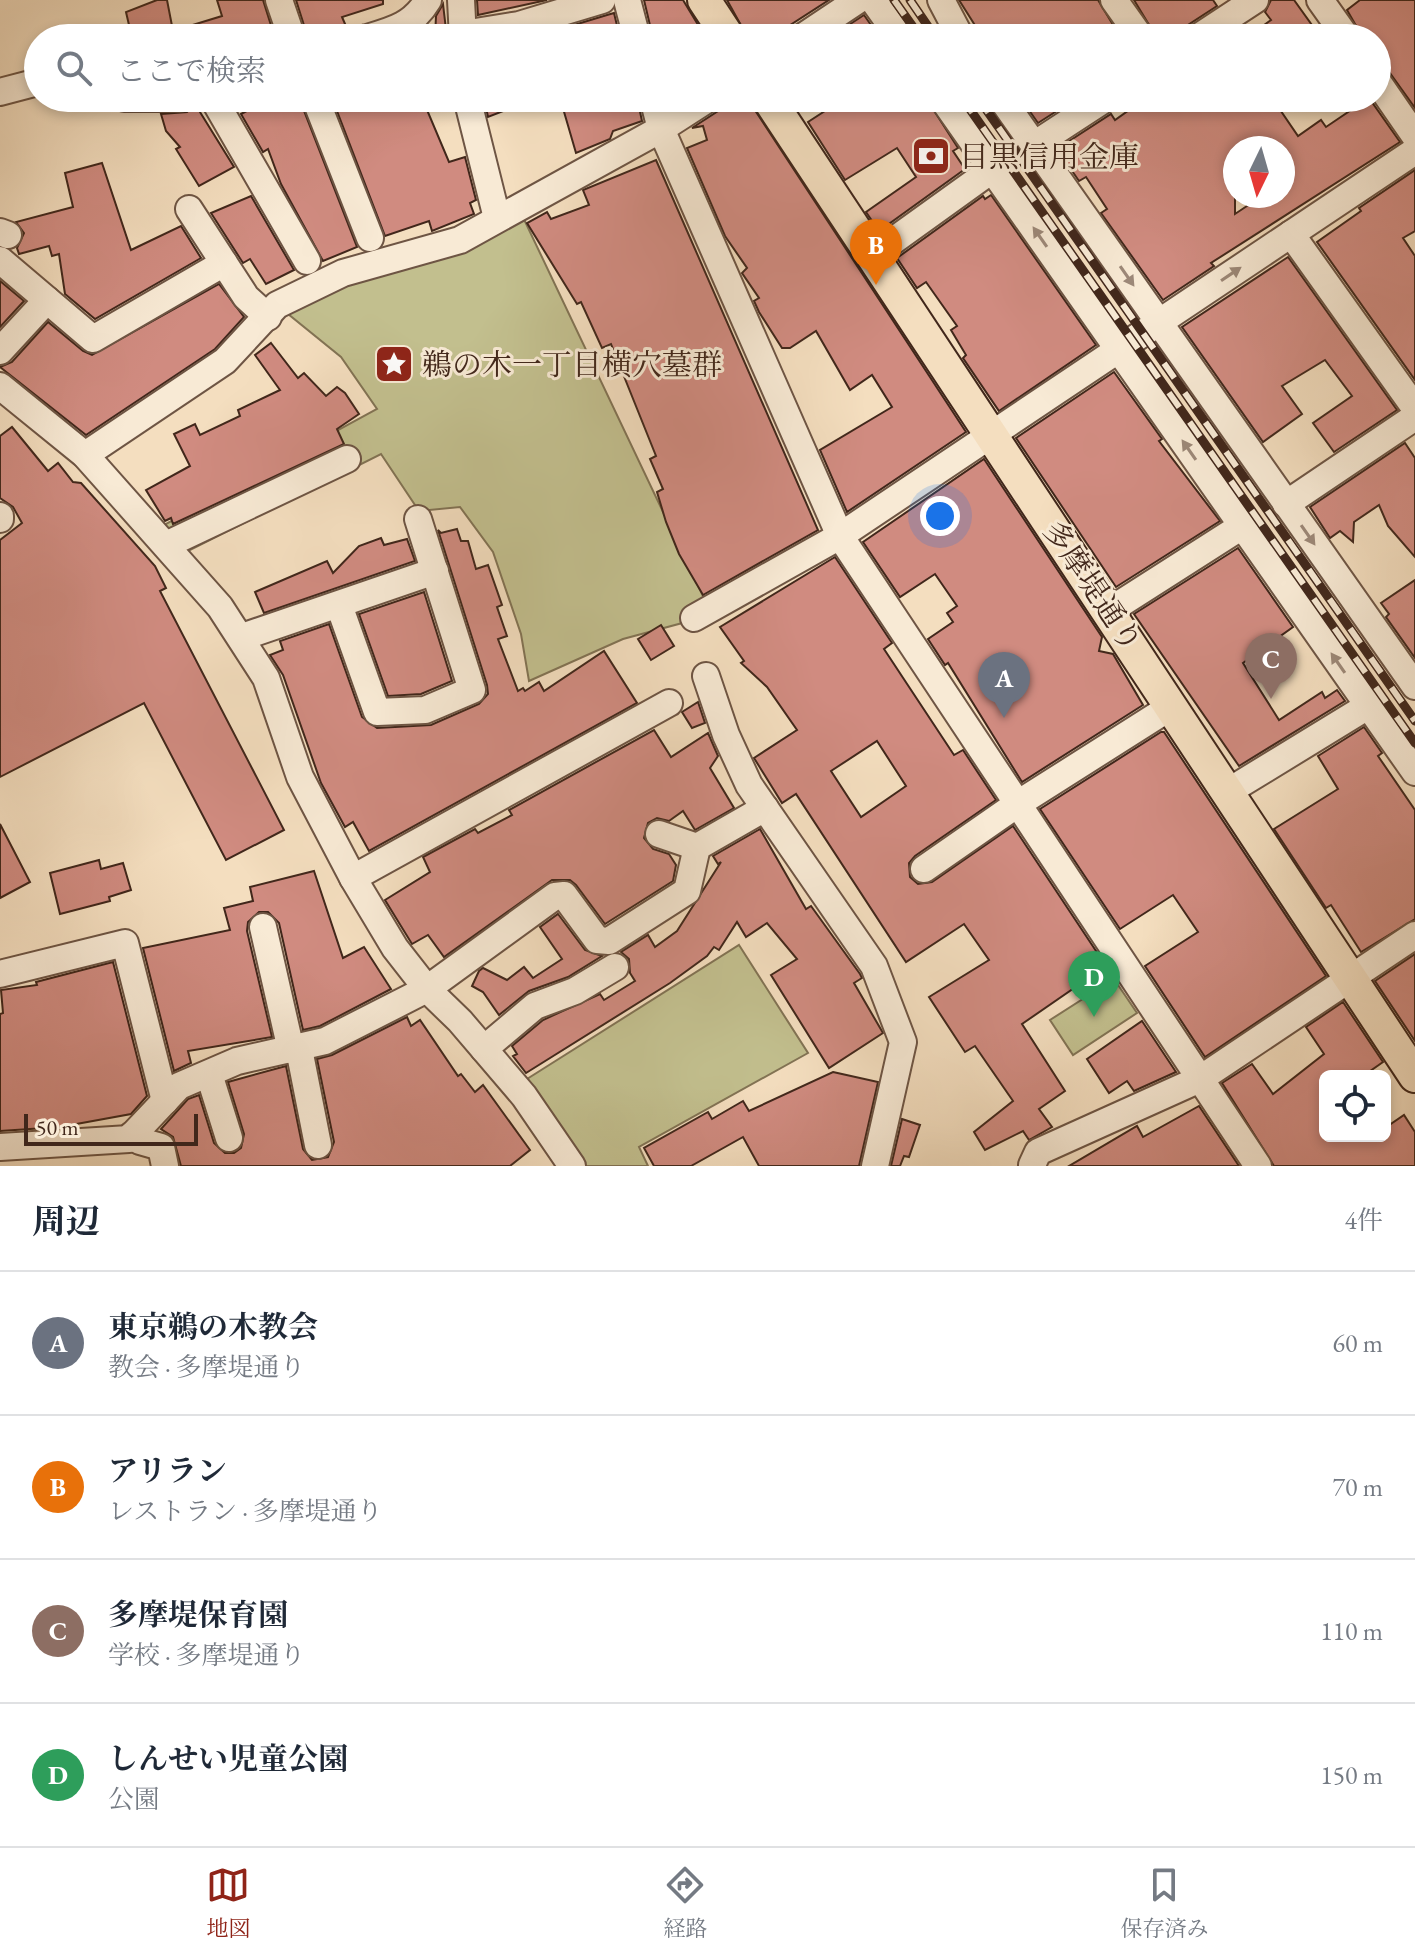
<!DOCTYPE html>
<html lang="ja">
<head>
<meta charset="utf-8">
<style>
	:root { --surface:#fff; --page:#f6f6f7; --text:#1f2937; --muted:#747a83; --line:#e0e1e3; --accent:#8f2418 }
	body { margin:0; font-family:"EB Garamond","Noto Serif JP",serif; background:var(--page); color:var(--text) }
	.controls { position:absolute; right:24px; bottom:24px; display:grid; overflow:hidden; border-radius:12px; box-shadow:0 4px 12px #0003 }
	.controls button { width:72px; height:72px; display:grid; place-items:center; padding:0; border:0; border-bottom:2px solid var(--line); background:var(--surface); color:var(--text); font:40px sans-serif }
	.compass { position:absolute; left:1223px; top:136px; width:72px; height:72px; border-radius:50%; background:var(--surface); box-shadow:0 4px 12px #0003; rotate:185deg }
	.scale { position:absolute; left:24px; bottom:20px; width:174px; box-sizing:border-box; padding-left:8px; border:4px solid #41271b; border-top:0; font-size:22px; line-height:28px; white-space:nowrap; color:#41271b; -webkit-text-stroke:6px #f8ead5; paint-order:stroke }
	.you { position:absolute; left:940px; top:516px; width:28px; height:28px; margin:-20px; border:6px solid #fff; border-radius:50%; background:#1a73e8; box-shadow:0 0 0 12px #1a73e833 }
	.badge { display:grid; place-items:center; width:52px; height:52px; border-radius:50%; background:var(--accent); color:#fff; font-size:26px; font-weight:700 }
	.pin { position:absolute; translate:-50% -66px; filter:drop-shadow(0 2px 4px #0008) }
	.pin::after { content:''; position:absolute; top:42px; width:28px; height:24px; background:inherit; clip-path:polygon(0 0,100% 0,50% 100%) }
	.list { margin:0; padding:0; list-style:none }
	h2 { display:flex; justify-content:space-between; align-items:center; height:104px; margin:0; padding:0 32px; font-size:34px }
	h2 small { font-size:26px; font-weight:400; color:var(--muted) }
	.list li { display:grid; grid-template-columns:52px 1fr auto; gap:24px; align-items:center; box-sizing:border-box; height:144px; padding:0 32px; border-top:2px solid var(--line) }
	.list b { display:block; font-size:30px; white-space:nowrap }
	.list p { margin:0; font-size:26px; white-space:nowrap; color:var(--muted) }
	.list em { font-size:26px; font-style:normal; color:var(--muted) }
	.icon { flex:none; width:44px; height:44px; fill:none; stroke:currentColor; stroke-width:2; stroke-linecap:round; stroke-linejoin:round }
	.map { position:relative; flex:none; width:1415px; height:1166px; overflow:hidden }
	.search { position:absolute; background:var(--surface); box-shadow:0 4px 12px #0003; left:24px; right:24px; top:24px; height:88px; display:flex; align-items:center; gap:20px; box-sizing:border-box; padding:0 28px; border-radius:44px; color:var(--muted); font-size:30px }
	.sheet { height:680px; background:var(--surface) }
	nav { display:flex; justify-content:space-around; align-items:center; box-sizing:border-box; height:112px; border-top:2px solid var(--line); background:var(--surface); font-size:22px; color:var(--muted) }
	nav a { display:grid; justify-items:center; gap:4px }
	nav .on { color:var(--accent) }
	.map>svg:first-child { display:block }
	.green { fill:#c2bf8e; stroke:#827354; stroke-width:2 }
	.building { fill:#d08b80; stroke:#41271b; stroke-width:2; fill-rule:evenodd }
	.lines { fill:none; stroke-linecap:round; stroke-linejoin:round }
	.minor-casing { stroke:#6e5544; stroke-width:30 }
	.major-casing { stroke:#41271b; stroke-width:36 }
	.minor { stroke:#f8ead5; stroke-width:26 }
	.major { stroke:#f4debf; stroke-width:32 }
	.rail-casing { stroke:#41271b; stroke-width:9 }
	.rail { stroke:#f8ead5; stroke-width:6; stroke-dasharray:18; stroke-linecap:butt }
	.oneway { fill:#9c8878 }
	.labels { text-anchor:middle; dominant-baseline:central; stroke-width:6; stroke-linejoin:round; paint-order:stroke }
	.poi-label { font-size:30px; fill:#41271b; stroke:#f8ead5; text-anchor:start }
	.street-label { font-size:30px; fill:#41271b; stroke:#f8ead5 }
</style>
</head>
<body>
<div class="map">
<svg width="1415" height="1166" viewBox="0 0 1415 1166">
	<rect width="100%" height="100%" fill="#f4debf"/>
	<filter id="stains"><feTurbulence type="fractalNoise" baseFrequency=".0025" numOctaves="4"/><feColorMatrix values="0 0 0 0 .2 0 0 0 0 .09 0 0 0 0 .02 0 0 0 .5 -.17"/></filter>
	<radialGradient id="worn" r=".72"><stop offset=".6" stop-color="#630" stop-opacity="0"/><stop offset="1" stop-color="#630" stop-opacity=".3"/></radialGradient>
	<g class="green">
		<polygon points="521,213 712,615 623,639 529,681 521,634 493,552 460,507 419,511 381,454 186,552 164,525 377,409 341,357 277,305"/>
		<polygon points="739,945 808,1053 639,1147 648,1166 582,1166 527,1079"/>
		<polygon points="1114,979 1137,1013 1073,1055 1050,1020"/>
	</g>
	<g class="building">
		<polygon points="157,0 167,0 173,31 222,16 217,0 263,0 275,38 237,38 235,32 217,38 132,38 126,12"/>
		<polygon points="296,0 383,0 383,4 342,17 349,33 337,38 308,38"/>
		<polygon points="477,0 547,0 478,15"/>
		<polygon points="644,0 683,0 706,38 653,38"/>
		<polygon points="727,0 829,0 770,38 748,38"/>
		<polygon points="959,0 1098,0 1121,38 983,38"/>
		<polygon points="1134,0 1213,0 1217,6 1188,25 1181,38 1157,38"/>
		<polygon points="1271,0 1294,0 1317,32 1321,29 1327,38 1246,38 1271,20 1265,12"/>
		<polygon points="1360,0 1415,0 1415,108 1377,55 1377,38 1363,38 1347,10"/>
		<polygon points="443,4 447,38 435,38 436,16"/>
		<polygon points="614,13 620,38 531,38 607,15"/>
		<polygon points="864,15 880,38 833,38 832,36"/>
		<polygon points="271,98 299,98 357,247 323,261 281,184 268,149 263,152 241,114"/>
		<polygon points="332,98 422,98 449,162 465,157 476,200 470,203 474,214 432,231 429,221 385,236"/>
		<polygon points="484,98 534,98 534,99 488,117"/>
		<polygon points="560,98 637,98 642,121 613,131 610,139 576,153"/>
		<polygon points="725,98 747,98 966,432 847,512 820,450 892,407 872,375 850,390 816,331 790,348 782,348 759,312 754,301 759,298 742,273 747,268 725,236 687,148 707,140 703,126 692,128 718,111"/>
		<polygon points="845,98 926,98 958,148 953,151 965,169 879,231 866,212 916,177 897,148 845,180 808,122"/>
		<polygon points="1032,98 1077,98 1038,123 1024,103"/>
		<path d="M 1146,98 L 1272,98 L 1298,136 L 1321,120 L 1326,127 L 1369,98 L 1400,142 L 1211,263 L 1214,266 L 1163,300 L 1101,213 L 1107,209 L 1086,177 L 1079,181 L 1057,149 L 1111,114 L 1115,120 ZM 1235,148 L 1283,148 L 1283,196 L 1262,196 L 1235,214 Z"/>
		<polygon points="195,104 234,167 199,186 176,149 180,147 166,131 161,114 187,112"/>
		<polygon points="656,160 818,530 703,595 679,554 666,522 657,492 663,489 650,459 656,456 611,344 602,348 581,302 577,304 527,223 547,212 551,219 589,205 583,190"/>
		<polygon points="102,163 131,250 181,226 201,258 95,319 65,294 59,254 52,256 49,246 19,254 17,248 24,233 16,222 73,207 65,173"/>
		<polygon points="1415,170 1415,231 1403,238 1415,256 1415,380 1317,242 1361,211 1359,208"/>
		<polygon points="991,195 1096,345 999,411 963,358 966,355 951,330 957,326 926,282 917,288 897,258 983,196 985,199"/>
		<polygon points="251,196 294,270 266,284 250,259 243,263 211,213"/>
		<polygon points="1288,257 1397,410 1334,452 1313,423 1352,396 1325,360 1282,386 1302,414 1263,442 1182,327"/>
		<polygon points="0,281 24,301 0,327"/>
		<polygon points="219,284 244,317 215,349 86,435 0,367 12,362 48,322 83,351 92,355"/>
		<polygon points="271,343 298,378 304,373 326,396 337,387 345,393 359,414 337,429 344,444 173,524 171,518 165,521 146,490 190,466 174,434 195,424 200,435 240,416 238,410 280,390 255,355"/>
		<polygon points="1114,372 1162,439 1159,441 1220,521 1116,587 1016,438"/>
		<polygon points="12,427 48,471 58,463 73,482 81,483 155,566 166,588 160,591 284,830 226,860 144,703 0,777 0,540 22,523 13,507 0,498 0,436"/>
		<polygon points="1405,443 1415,458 1415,557 1388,526 1379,505 1354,522 1353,542 1340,531 1330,538 1310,507"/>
		<polygon points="984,459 1102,637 1099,651 1113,654 1143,705 1022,782 948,663 945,665 928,639 953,622 947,613 957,606 935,574 900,597 863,542"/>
		<polygon points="457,529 461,541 468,541 476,569 488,565 502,605 497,607 507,636 498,639 518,691 523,688 525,691 539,682 544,691 604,651 637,703 369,851 353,822 345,827 321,783 283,675 270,655 283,650 280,641 329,624 362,717 377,728 431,725 479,704 488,694 487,685 438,530 441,533"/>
		<polygon points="381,538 384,545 407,539 415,561 264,613 255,592 327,561 333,573 359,546"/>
		<polygon points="1238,548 1293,627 1243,663 1279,720 1322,692 1325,698 1337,690 1345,701 1239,766 1134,614"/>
		<path d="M 835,557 L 892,643 L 884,649 L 954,755 L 963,750 L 996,800 L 915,856 L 909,863 L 910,877 L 918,884 L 932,882 L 1013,826 L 1106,966 L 1022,1024 L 1065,1091 L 1039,1109 L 1052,1127 L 1029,1140 L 1023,1131 L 985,1150 L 974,1132 L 1013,1101 L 975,1046 L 965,1052 L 929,997 L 989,960 L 964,924 L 906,962 L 796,794 L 782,803 L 754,758 L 797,730 L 767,687 L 741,663 L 744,661 L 720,627 ZM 877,741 L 906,786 L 861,817 L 831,771 Z"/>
		<polygon points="1415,580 1415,658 1386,617 1389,614 1381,603"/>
		<polygon points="424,592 452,681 421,694 388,696 359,614"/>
		<polygon points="661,625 674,646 651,660 638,639"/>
		<polygon points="698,702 705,723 692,728 682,712"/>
		<polygon points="1364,727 1382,753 1378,756 1415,810 1415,919 1361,952 1331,905 1326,908 1274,829 1338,789 1318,756"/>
		<polygon points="654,730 671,757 708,733 718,756 710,768 734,808 695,830 683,811 669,821 657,818 648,823 644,838 653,849 669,854 676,865 673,881 605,924 576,885 570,880 552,880 444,957 428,935 412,944 385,900 430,872 423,857 475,829 478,833 512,815 509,810"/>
		<polygon points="1161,732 1164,732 1326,976 1205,1057 1145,966 1198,932 1173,895 1120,929 1040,809"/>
		<polygon points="0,824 30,882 0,898"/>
		<polygon points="760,829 806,909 811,906 860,974 862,978 854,983 883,1033 829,1068 771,975 797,959 767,923 746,937 737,922 719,950 714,947 707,956 670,983 526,1073 513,1056 517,1054 512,1046 543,1020 600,994 604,1000 635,981 630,973 629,959 621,952 648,935 655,947 677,931 721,862 718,864 713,856"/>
		<polygon points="99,860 101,869 123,863 131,890 109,897 110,901 60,914 50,873"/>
		<polygon points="314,871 343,958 364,947 391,989 320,1026 303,1030 279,923 268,912 259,912 248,922 247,931 272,1037 188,1051 191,1063 174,1071 143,948 230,930 224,908 253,901 250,887"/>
		<polygon points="558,914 585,950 602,956 568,977 529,991 499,1015 483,992 472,986 479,971 483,968 507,980 524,967 533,978 562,959 540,927"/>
		<polygon points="1415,954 1415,1041 1375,981"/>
		<polygon points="113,962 147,1096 131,1114 60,1127 0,1131 0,1014 3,1013 1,990 37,985 36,982"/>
		<polygon points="1343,1002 1383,1062 1363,1076 1325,1076 1325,1136 1385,1136 1385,1128 1404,1115 1415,1132 1415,1166 1274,1166 1222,1083 1252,1064 1273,1094 1324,1054 1306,1027"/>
		<polygon points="407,1017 411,1026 420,1020 458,1076 461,1074 475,1092 483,1085 530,1150 510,1166 181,1166 173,1137 161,1129 188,1099 199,1095 214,1143 225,1153 234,1153 241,1148 244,1134 228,1082 286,1066 303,1149 312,1160 328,1157 334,1142 317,1059 332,1055"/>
		<polygon points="1142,1021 1176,1072 1134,1091 1127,1081 1109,1093 1087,1059"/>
		<polygon points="833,1072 878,1082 859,1166 759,1166 743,1137 691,1166 654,1166 644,1148 708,1112 712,1119 743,1101 749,1111"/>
		<polygon points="1199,1106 1239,1166 1069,1166 1137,1126 1143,1137"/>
		<polygon points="902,1119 920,1125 909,1157 904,1156 900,1166 891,1166"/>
	</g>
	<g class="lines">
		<g class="minor-casing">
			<g id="minor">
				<polyline points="279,0 292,38"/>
				<polyline points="461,0 463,38"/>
				<polyline points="627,0 637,38"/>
				<polyline points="873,0 900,38"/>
				<polyline points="941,0 961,38"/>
				<polyline points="1114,0 1141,38"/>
				<polyline points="1320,0 1347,38"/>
				<polyline points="463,34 519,25 602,0"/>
				<path d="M 367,38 C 394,30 413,25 428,0"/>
				<polyline points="801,38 858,0"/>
				<polyline points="1197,38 1255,0"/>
				<polyline points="1377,81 1415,136"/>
				<polyline points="0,92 38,82"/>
				<polyline points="124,98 180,98"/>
				<polyline points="213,98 307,261"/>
				<polyline points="315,98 370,238"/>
				<polyline points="467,98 497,218"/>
				<polyline points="653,98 661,129 840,536 1258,1166"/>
				<polyline points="942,98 1415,772"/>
				<polyline points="1001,98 1415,686"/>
				<polyline points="1034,145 1106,98"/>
				<polyline points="189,209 246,297 268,317"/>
				<polyline points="0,232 8,235"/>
				<polyline points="1291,234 1415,408"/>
				<polyline points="872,256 993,169"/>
				<polyline points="0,260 93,339 224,263"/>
				<polyline points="0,351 47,300"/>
				<polyline points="0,386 85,455 220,607 266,678 300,777 353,878 395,948 427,989 460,1021 524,1096 572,1166"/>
				<polyline points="85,455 225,361 277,305 343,273 460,240 661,129 709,98"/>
				<polyline points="1286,504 1415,417"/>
				<polyline points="0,516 0,519"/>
				<polyline points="166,545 347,459"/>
				<polyline points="339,605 377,712 425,710 472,690 418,519"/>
				<polyline points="1109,611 1242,526"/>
				<polyline points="694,618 840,536 1415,151"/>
				<polyline points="242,637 435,571"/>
				<polyline points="706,676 726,735 749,785 874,966 903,1042 875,1166"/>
				<polyline points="1229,791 1368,706"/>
				<polyline points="659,834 697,847"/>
				<polyline points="924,869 1016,805 1172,706"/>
				<polyline points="353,878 669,703"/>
				<polyline points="263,927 291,1050"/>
				<polyline points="0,974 125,943 165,1101"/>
				<polyline points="299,1049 318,1145"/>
				<polyline points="484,1049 535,1006 575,991 615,967"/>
				<polyline points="209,1074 229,1138"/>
				<polyline points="132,1135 140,1141 161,1147 165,1166"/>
				<polyline points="0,1147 129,1139 179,1086 237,1061 325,1041 427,989 555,896 564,895 597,940 609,941 687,891 697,847 765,808"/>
				<polyline points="1032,1165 1038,1152 1200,1079 1415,935"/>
			</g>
		</g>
		<g class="major-casing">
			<g id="major">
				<polyline points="704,0 729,38"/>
				<polyline points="768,98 1415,1076"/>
			</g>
		</g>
		<use href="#minor" class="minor"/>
		<use href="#major" class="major"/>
		<g class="rail-casing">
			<g id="rail">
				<polyline points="894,0 921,38"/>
				<polyline points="910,0 936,38"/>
				<polyline points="962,98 1415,743"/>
				<polyline points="978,98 1415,721"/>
			</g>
		</g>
		<use href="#rail" class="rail"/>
	</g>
	<defs><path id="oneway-solid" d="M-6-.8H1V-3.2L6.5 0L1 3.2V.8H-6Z" transform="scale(2)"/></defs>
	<g class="oneway">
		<use href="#oneway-solid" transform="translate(1040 237) rotate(-125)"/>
		<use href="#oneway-solid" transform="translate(1231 274) rotate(-34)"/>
		<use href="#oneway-solid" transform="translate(1127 276) rotate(55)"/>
		<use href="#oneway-solid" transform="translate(1189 450) rotate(-125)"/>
		<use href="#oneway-solid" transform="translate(1308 535) rotate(55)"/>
		<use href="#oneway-solid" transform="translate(1338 663) rotate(-125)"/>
	</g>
	<defs>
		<g id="bank-square" transform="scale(2)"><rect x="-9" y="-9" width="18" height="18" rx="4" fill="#8f2418" stroke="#f8ead5"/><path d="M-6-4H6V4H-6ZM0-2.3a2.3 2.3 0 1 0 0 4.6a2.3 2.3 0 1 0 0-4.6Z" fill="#fff"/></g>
		<g id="sight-square" transform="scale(2)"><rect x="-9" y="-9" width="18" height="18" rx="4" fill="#8f2418" stroke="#f8ead5"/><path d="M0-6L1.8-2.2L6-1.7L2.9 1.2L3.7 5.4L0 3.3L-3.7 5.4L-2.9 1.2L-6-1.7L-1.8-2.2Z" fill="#fff"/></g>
	</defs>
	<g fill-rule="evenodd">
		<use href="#bank-square" x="931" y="156"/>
		<use href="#sight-square" x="394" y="364"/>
	</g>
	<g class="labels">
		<g class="poi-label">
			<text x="959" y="156">目黒信用金庫</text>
			<text x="422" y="364">鵜の木一丁目横穴墓群</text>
		</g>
		<g class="street-label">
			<text transform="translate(1093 586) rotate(56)">多摩堤通り</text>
		</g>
	</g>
	<rect width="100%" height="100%" filter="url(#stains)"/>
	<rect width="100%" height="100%" fill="url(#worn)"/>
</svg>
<div class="controls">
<button><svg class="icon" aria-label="locate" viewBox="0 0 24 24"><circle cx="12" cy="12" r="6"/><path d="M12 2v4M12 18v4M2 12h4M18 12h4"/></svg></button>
</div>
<svg class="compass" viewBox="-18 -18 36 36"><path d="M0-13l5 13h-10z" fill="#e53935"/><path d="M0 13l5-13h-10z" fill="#747a83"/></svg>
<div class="scale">50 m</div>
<div class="you"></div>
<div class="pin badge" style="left:1004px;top:718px;background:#6b7280">A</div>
<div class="pin badge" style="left:876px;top:285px;background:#e8710a">B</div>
<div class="pin badge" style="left:1271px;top:699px;background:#8d6e63">C</div>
<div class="pin badge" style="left:1094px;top:1017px;background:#2e9e5b">D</div>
<div class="search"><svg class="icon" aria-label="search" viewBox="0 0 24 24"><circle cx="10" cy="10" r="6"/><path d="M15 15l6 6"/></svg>ここで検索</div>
</div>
<section class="sheet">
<h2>周辺<small>4件</small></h2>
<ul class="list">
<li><span class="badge" style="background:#6b7280">A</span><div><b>東京鵜の木教会</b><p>教会 · 多摩堤通り</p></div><em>60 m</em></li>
<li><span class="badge" style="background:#e8710a">B</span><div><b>アリラン</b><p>レストラン · 多摩堤通り</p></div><em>70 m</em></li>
<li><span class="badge" style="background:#8d6e63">C</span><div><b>多摩堤保育園</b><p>学校 · 多摩堤通り</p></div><em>110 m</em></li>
<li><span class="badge" style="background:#2e9e5b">D</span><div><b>しんせい児童公園</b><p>公園</p></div><em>150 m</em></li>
</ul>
</section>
<nav>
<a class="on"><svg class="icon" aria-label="map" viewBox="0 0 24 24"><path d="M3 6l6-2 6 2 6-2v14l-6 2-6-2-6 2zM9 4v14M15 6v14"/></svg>地図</a>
<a><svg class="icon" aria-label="directions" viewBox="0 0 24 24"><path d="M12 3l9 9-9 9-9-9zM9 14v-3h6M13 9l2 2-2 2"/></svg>経路</a>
<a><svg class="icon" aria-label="saved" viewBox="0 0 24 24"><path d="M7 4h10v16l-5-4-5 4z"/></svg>保存済み</a>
</nav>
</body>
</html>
